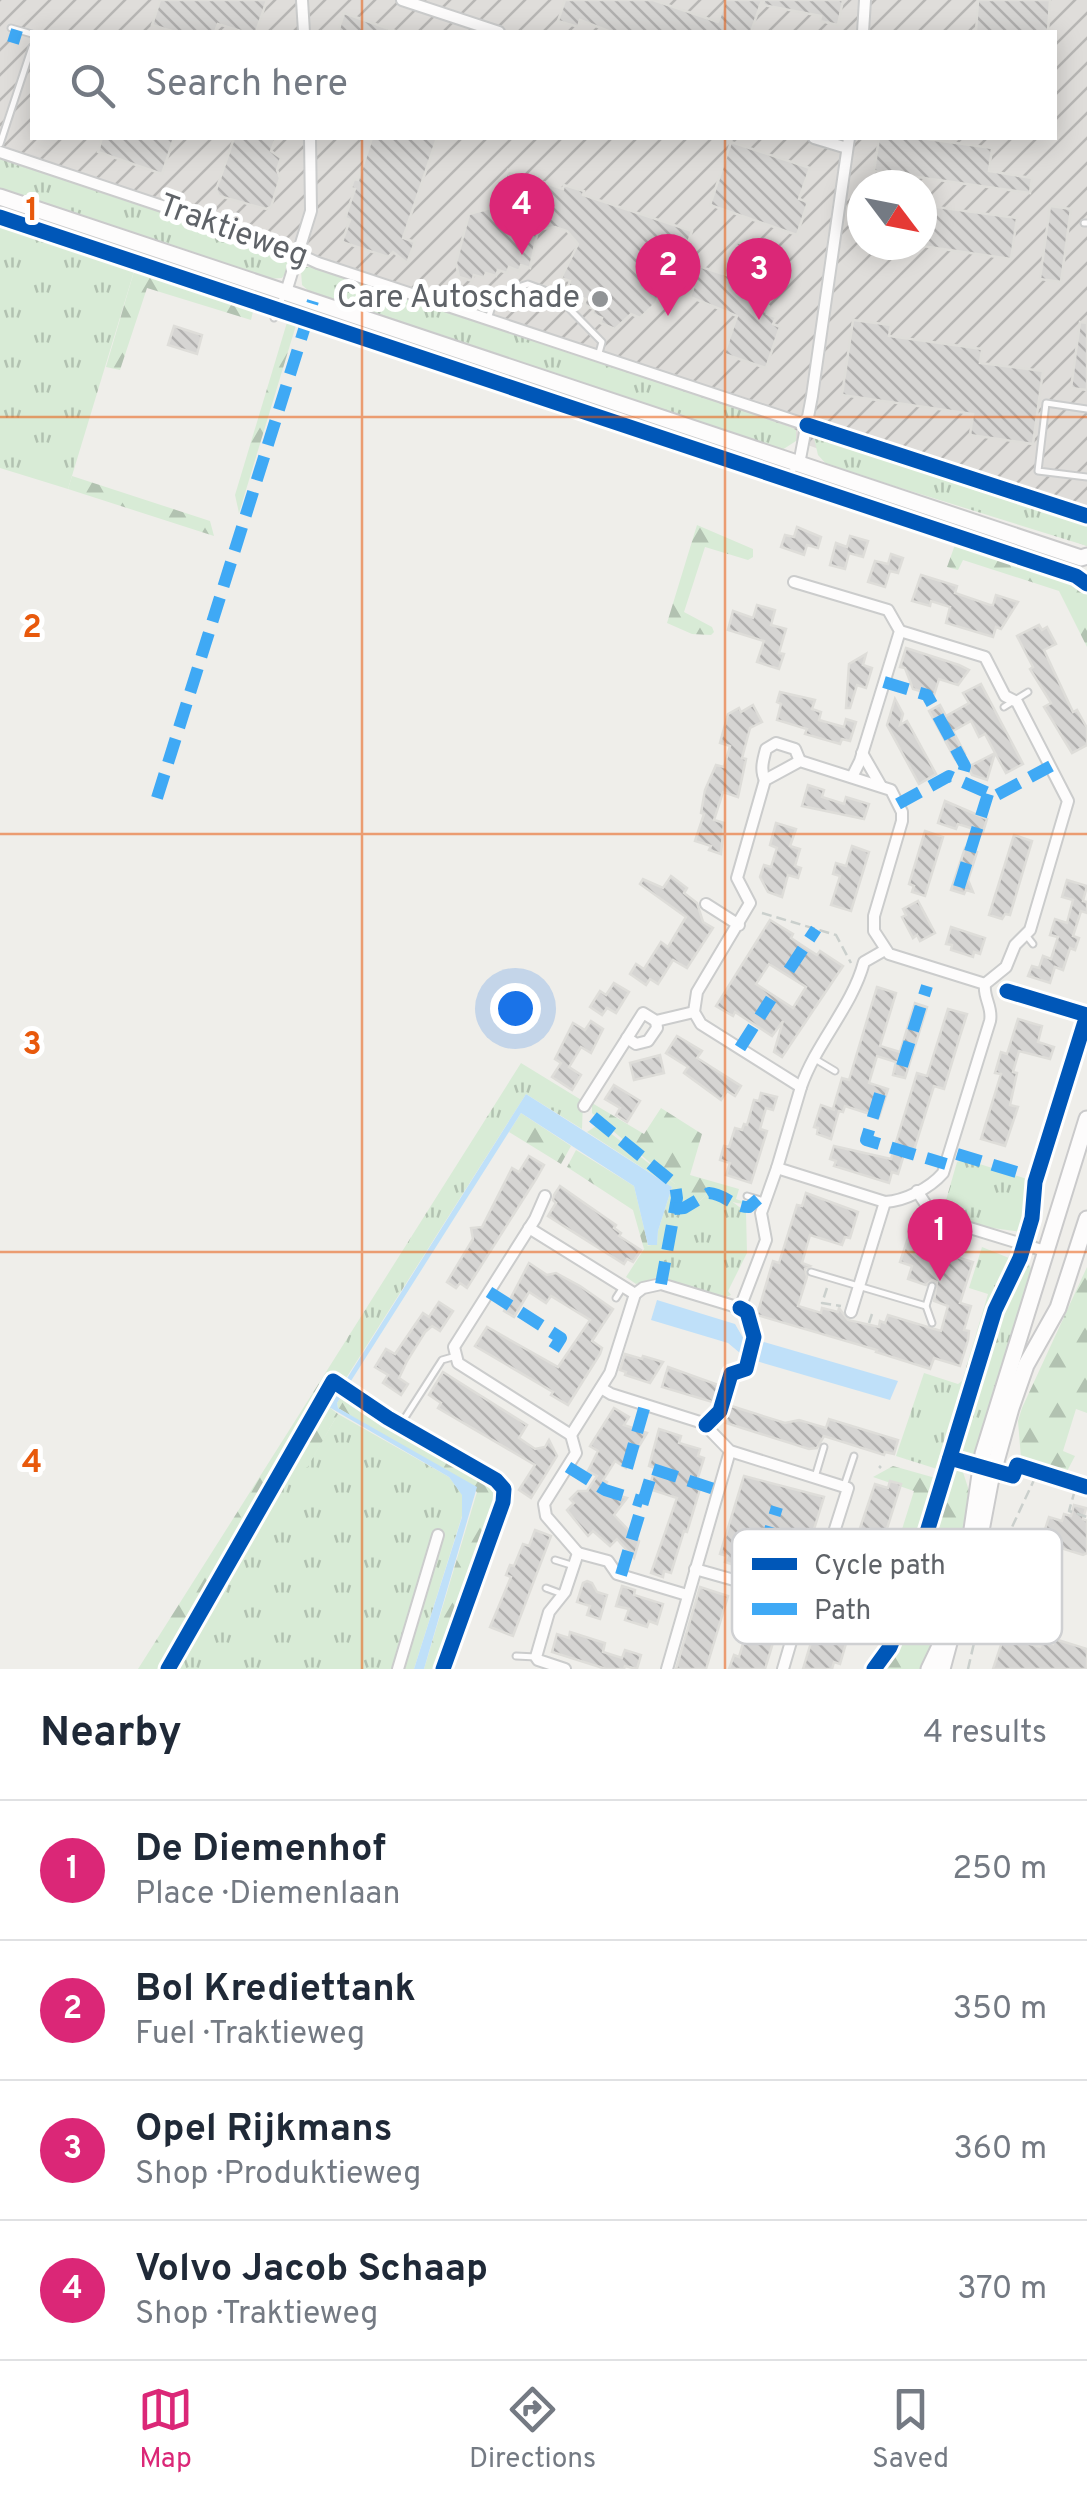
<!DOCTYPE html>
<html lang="en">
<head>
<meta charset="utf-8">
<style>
	:root { --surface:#fff; --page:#f6f6f7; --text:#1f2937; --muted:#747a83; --line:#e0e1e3; --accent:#db2777 }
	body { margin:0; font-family:Overpass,sans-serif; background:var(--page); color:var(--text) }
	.compass { position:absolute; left:847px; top:170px; width:90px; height:90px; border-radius:50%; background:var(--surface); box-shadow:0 5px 25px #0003; rotate:122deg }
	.you { position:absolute; left:515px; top:1008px; width:35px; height:35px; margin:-25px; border:8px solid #fff; border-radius:50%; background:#1a73e8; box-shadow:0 0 0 15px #1a73e833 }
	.badge { display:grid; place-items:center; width:65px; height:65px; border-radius:50%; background:var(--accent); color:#fff; font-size:32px; font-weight:700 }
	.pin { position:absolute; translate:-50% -82px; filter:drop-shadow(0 2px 5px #0008) }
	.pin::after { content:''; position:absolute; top:52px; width:35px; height:30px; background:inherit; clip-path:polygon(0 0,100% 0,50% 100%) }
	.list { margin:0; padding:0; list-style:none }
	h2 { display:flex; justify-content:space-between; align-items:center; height:130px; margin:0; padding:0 40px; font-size:42px }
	h2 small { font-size:32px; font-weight:400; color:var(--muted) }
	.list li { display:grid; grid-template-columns:65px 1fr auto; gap:30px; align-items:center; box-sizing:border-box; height:140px; padding:0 40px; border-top:2px solid var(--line) }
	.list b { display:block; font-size:38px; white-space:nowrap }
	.list p { margin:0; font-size:32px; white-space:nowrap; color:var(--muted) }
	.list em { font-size:32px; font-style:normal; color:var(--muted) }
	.icon { flex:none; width:55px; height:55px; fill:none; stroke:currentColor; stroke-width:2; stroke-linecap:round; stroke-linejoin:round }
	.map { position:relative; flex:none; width:1087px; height:1669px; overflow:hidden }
	.search { position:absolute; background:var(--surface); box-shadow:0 5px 25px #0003; left:30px; right:30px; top:30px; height:110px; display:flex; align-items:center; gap:25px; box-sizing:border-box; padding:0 35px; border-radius:0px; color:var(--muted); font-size:38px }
	.sheet { height:690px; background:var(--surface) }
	nav { display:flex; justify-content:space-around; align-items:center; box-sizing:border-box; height:140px; border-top:2px solid var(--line); background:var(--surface); font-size:28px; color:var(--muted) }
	nav a { display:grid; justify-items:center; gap:5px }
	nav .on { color:var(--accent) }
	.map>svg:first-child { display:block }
	.industrial { fill:url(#industrial-furrows); fill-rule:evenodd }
	.grass { fill:url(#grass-tufts) }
	.forest { fill:url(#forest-firs) }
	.water { fill:#bfe0f9 }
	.building { fill:url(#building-back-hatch); stroke:#deddd9; stroke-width:2.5; fill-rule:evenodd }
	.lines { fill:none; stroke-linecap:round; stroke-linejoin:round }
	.lane-casing { stroke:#cbcccc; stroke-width:9 }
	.street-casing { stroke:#cbcccc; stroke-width:14 }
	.secondary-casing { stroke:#cacacb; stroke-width:19 }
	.path { stroke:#cacfcc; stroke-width:2.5; stroke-dasharray:10 5; stroke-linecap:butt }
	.lane { stroke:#fdfcfc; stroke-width:5 }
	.street { stroke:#fdfcfc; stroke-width:10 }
	.secondary { stroke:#fdfcfc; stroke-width:15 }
	.quiet { stroke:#3fa9f5; stroke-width:12; stroke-dasharray:25 12; stroke-linecap:butt }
	.cycleway-casing { stroke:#fff; stroke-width:21 }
	.cycleway { stroke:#0057b8; stroke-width:15 }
	.grid { fill:none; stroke:#e8590c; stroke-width:2.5; stroke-opacity:0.55 }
	.poi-dot { fill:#919496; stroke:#fff; stroke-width:4 }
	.labels { text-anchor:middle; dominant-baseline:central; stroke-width:10; stroke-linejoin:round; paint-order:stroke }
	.street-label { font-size:32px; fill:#5f6368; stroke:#fff }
	.poi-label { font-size:32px; fill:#5f6368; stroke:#fff; text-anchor:end }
	.key { fill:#fff; stroke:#cfd0d2; stroke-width:2.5 }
	.key-label { font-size:28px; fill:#5f6368 }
	.grid-label { font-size:32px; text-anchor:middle; font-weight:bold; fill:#e8590c; stroke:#fff; stroke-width:10; stroke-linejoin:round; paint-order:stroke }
</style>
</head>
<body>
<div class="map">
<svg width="1087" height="1669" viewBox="0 0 1087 1669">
	<defs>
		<pattern id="industrial-furrows" width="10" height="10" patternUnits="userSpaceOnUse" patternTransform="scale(2.5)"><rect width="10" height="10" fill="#dfddda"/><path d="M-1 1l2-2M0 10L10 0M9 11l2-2" fill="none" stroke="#b8b7b5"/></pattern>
		<pattern id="grass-tufts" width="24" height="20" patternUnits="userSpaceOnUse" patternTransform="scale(2.5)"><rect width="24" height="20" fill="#d8ebd6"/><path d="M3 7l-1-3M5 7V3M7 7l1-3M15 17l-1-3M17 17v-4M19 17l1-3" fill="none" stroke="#b2c2b1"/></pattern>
		<pattern id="forest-firs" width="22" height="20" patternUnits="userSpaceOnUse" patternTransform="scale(2.5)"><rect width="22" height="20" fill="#d8ebd6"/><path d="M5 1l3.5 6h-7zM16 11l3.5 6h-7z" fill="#b2c2b1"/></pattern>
		<pattern id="building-back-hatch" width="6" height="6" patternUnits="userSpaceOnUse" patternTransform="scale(2.5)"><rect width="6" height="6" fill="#d6d5d3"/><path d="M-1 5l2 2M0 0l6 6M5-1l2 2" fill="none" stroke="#b1b0af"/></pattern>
	</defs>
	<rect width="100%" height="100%" fill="#efeeea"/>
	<path class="industrial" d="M 0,0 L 1087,0 L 1087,546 L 0,153 ZM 32,32 L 1054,32 L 1054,138 L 32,138 ZM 862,185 L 922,185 L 922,245 L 862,245 Z"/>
	<g class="grass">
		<polygon points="0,158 282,252 289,261 288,270 282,278 268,279 0,189"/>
		<polygon points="0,222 135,268 68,489 0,468"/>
		<polygon points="305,267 312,267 790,427 796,430 796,441 782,450 311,293 302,285 301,271"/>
		<polygon points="820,432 1087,520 1087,546 827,465 818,455 813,434"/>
		<polygon points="521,1063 583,1101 582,1129 526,1094 343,1383 326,1372"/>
		<polygon points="599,1124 675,1184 694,1207 707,1194 730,1200 746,1212 747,1253 728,1291 731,1295 724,1298 658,1277 636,1284 626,1277 646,1246 657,1244 658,1231 672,1187 587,1132"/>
		<polygon points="964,1159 1030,1180 1028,1213 1021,1232 985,1227 942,1214 957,1162"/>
		<polygon points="982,1247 1014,1260 994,1300 942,1466 937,1469 896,1456 924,1373 958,1384 962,1381 988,1294 969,1288"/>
		<polygon points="1025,1256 1033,1273 976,1462 958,1457 956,1453 1003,1303"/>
		<polygon points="338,1414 449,1477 463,1495 462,1516 414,1669 172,1669 293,1459 307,1467"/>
	</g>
	<g class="forest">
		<polygon points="135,268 254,307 251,320 147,288 120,370 106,367"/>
		<polygon points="288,319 297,322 239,513 235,495"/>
		<polygon points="72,476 210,521 214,536 68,489"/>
		<polygon points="697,525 753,549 753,557 748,560 705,547 684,612 712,627 714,632 711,635 692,634 667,623"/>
		<polygon points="956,542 1078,583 1087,593 1087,647 1059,591 963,560 958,570 947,567"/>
		<path d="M 592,1103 L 644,1134 L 661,1108 L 702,1134 L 690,1175 L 739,1189 L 736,1199 L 747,1203 C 734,1206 721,1195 707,1194 L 694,1207 L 675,1211 L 675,1184 L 592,1113 Z"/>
		<polygon points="521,1113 571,1146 561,1164 509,1132"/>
		<polygon points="576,1150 634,1186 648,1245 644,1249 633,1210 567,1167"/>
		<polygon points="1087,1267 1087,1413 1076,1409 1063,1451 1075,1456 1064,1477 1041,1469 1042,1464 1021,1458 1018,1421 1022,1408"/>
		<polygon points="326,1372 338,1379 331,1378 165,1669 138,1669"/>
		<polygon points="337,1383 341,1386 329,1407 338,1414 307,1468 293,1459"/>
		<polygon points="346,1389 385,1419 496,1484 499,1503 440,1669 424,1669 477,1492 338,1408 337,1403"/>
		<polygon points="893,1466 939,1479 898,1622 886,1629 872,1625 914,1491 873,1477"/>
		<polygon points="953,1469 963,1472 970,1494 964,1554 944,1626 924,1669 885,1669 904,1632"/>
	</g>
	<g class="water">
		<polygon points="526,1094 672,1187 658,1231 657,1245 648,1245 634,1186 521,1113 337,1403 338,1408 477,1487 424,1669 414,1669 462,1517 462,1495 449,1477 329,1407"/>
		<polygon points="657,1300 735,1324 749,1348 746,1358 728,1343 651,1320"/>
		<polygon points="764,1342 898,1381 890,1400 753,1360 758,1345"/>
	</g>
	<g class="building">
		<polygon points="160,0 267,0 256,32 244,32 218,24 215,32 175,32 152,25"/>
		<polygon points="565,0 653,0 718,22 726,0 762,0 751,32 611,32 580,20 578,27 558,21"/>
		<polygon points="764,0 843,0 838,25 820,21 821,16 763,5"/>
		<polygon points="978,0 1050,0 1048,32 976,32"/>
		<polygon points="344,13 395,31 395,32 338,32"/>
		<polygon points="102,138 174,138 162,174 98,152"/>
		<polygon points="234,138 276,138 271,151 281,158 277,170 280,178 271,207 266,209 219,196 216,190"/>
		<polygon points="372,138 437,138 403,238 415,242 407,263 393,252 388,257 342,242 350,220 345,218 355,189 351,188 354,179 358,180"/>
		<polygon points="879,138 920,138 992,148 989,171 1032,178 1030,193 874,171"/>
		<polygon points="731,142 810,168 799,199 808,202 797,235 710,205"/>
		<polygon points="508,170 563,189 564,185 584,191 583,195 692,231 682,261 726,275 737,242 780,257 764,304 769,306 767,314 776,317 773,324 780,327 766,368 724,354 737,316 690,297 695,283 666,273 656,303 640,318 631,314 615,329 600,323 602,318 592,314 594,309 584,305 586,299 576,296 578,290 568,287 570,281 561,278 578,244 567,231 555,227 538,230 530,268 521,265 519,271 509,267 507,273 498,270 496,276 486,273 484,278 474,275 472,281 459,277 456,263 469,214 495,207"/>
		<polygon points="922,205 1017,218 1011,259 922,246"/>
		<polygon points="1050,206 1071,209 1061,282 1040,279"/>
		<polygon points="853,320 891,325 889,336 982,349 980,363 1043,371 1033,444 970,435 973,414 842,395"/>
		<polygon points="1080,322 1087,323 1087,390 1071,388"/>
		<polygon points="174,326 202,335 197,354 168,345"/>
		<polygon points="797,527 821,537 818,548 807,545 804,555 781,547 785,535 794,537"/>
		<polygon points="850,536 868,541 863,557 849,553 845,569 830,565 836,543 847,547"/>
		<polygon points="891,554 903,558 898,573 890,571 885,587 868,582 875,561 888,564"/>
		<polygon points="921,575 957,586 955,593 990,605 993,605 996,595 1018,602 1001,629 996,627 993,637 946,623 950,607 931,601 930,606 912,601"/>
		<polygon points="757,605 775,610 771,625 786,629 779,653 784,654 779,669 757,662 764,641 728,630 733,611 753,618"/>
		<polygon points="1039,625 1042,630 1047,627 1056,644 1044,650 1073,712 1077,710 1087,728 1087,745 1072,753 1044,707 1051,703 1030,669 1033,667 1017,636"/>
		<polygon points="906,648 959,665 969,670 958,685 939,679 934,695 913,689 905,668 900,667"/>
		<polygon points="866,654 863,665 872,668 866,688 857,685 850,708 846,708 849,664"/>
		<polygon points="981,684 1023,764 1006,773 995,753 987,780 972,775 968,767 995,753 985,734 979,737 971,721 953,731 965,754 955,759 929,711 940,705 946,716 969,703 963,693"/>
		<polygon points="780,692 815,700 812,709 821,712 819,720 844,727 846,719 856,722 850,741 842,739 840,744 805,734 807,729 777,720 781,704 777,702"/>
		<polygon points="895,699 903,714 900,725 907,721 936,774 919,784 887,725"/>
		<polygon points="753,705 762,722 750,728 742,758 746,759 738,797 723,792 714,820 724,823 721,854 709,850 711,846 695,841 704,814 701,813 705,790 716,765 724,767 730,746 720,743 728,714 739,708 741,712"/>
		<polygon points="808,785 824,790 822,797 844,804 846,797 869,804 864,819 802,806"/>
		<polygon points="945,801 987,819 983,832 958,824 956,829 938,823"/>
		<polygon points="776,823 796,829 790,846 800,849 795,866 801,868 798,878 788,875 782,897 768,892 760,877 764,865 771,867 777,848 770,845"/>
		<polygon points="925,831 943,837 925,896 912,892 914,886 909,884"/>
		<polygon points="1014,835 1032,841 1010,915 1005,914 1002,919 989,915"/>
		<polygon points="852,846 869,852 851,911 831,905 840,876 833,874 836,863 846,866"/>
		<polygon points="965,848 977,852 968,880 973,892 966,890 964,894 951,890"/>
		<polygon points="671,876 687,888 684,893 697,903 703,922 713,928 687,968 673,960 658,984 650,979 646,985 630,974 636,964 644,969 661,942 668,947 686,917 640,884 643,879 663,888"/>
		<polygon points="1067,880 1087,886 1083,901 1087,902 1087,913 1081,911 1073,936 1079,938 1075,950 1070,948 1063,970 1055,967 1050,983 1028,976 1032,966 1039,968 1043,956 1051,959 1058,937 1050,935 1055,919 1067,923 1073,900 1062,897"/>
		<polygon points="918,901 935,933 920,941 917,935 913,938 902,917 906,915 903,909"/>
		<path d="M 770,920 L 793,934 L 791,938 L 803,946 L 817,955 L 820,951 L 843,966 L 782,1057 L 774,1052 L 783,1021 L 772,1036 L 735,1012 L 733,1016 L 716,1006 ZM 769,964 L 806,987 L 793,1008 L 756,984 Z"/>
		<polygon points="951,927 985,938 980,954 974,952 973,957 951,950 952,945 946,944"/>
		<polygon points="614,983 629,992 616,1013 607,1008 602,1015 590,1007 600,991 606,995"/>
		<polygon points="877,987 896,993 880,1046 900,1052 915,1003 927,1007 905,1078 893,1075 896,1062 877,1056 869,1083 888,1089 879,1117 845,1106 843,1112 839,1111 831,1139 817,1134 818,1128 814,1127 821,1105 835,1110 833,1109 842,1078 849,1080"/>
		<polygon points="948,1009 967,1014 960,1036 944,1089 934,1086 914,1150 906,1148 898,1174 892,1172 889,1183 834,1166 836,1161 830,1159 834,1146 891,1159 917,1073 927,1076"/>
		<polygon points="1018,1019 1042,1026 1038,1042 1054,1047 1050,1059 1019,1051 1013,1072 1017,1073 1010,1105 1018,1107 1005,1146 981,1139 1001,1074 995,1073 1001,1052 1007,1054"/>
		<polygon points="591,1021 603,1029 591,1053 581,1047 569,1067 581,1075 572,1090 552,1077 561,1063 555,1059 573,1023 585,1030"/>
		<polygon points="677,1036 702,1051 697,1058 741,1086 735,1096 727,1091 721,1100 684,1073 688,1067 666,1053"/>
		<polygon points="660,1055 664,1073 634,1080 630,1063"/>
		<polygon points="614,1085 640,1101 627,1122 616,1115 620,1108 605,1099"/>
		<polygon points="761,1093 777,1097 773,1110 766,1108 760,1129 767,1131 751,1183 726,1175 730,1163 720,1160 724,1146 729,1147 735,1128 742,1130 744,1124 747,1125 754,1100 759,1101"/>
		<polygon points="529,1156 544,1165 536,1179 467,1288 460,1283 456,1288 447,1282 473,1239 471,1228 482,1227 512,1168 519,1172"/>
		<polygon points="560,1186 616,1225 614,1228 621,1233 619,1236 641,1250 633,1262 627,1259 624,1264 548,1216 556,1203 553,1200 554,1195"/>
		<polygon points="806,1193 858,1212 850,1238 845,1237 842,1245 810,1235 802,1263 810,1266 805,1269 807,1277 798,1306 821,1313 822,1308 838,1312 839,1308 848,1320 879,1327 880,1321 885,1323 888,1315 941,1331 948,1306 934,1301 937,1282 932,1280 926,1285 908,1279 912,1266 900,1262 909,1235 930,1241 927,1248 973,1262 960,1303 971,1306 964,1330 969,1331 968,1340 960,1366 934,1358 930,1369 876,1352 877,1350 757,1315 773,1261 779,1263 797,1205 802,1206"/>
		<polygon points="529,1263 547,1275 556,1273 580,1286 613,1309 592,1341 602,1348 600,1354 568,1405 551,1395 553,1392 475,1346 487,1327 558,1367 590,1320 551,1296 546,1303 529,1292 514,1317 504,1311"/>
		<polygon points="439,1302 453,1311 440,1331 432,1326 425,1332 407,1361 399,1378 408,1384 401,1395 383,1383 388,1375 375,1367 386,1349 395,1354 423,1313 429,1317"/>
		<polygon points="625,1354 642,1359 643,1356 663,1362 650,1383 625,1375 626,1372 620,1370"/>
		<polygon points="668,1367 724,1387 719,1404 662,1387"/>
		<polygon points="443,1372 527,1425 519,1438 535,1449 545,1447 549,1440 557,1456 531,1498 519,1490 535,1465 438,1408 441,1403 429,1395"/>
		<polygon points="725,1404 785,1423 799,1420 826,1428 829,1419 898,1440 894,1454 885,1452 884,1455 824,1436 817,1448 809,1449 726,1423 727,1420 721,1418"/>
		<polygon points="614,1408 629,1417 624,1425 647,1433 626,1468 615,1461 603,1480 607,1482 602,1491 627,1498 614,1515 639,1541 634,1558 617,1539 610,1546 593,1531 588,1536 567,1510 574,1503 570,1499 578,1491 587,1491 597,1476 588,1471 598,1451 590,1446"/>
		<polygon points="659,1429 681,1436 679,1443 700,1449 698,1456 704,1458 696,1484 700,1489 687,1532 684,1531 671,1573 664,1571 663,1577 651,1573 677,1498 649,1489 655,1468 649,1466"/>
		<polygon points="744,1476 824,1497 798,1581 785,1577 787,1571 780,1569 786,1551 764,1544 759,1563 740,1558 737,1566 725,1562 727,1556 720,1554"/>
		<polygon points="890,1481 901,1484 879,1554 875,1561 866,1558 860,1579 868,1582 856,1624 852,1623 840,1664 834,1662 832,1669 803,1669 816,1626 825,1629 828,1622 875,1484 888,1488"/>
		<polygon points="1074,1505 1086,1508 1083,1519 1087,1521 1087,1553 1083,1555 1041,1542 1049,1517 1062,1521 1064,1514 1071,1516"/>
		<polygon points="535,1530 551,1536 513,1636 490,1627 511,1577 506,1575 510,1565 514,1566 523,1544 529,1546"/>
		<polygon points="587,1581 592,1583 597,1592 607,1595 600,1619 587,1615 590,1606 577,1602 583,1583"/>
		<polygon points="622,1586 635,1590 634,1595 663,1604 657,1624 649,1621 647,1627 625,1620 629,1609 616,1606"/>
		<polygon points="700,1587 728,1596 706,1669 676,1669"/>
		<polygon points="756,1599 768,1603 766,1608 782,1613 765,1669 729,1669 734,1655 739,1657"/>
		<polygon points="570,1632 605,1643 603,1652 622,1658 625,1650 641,1655 637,1669 625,1666 624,1669 606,1669 552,1652 557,1634 569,1638"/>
		<polygon points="1004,1636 1040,1647 1042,1640 1053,1644 1055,1639 1087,1649 1087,1669 993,1669"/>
	</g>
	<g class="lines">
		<g class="lane-casing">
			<g id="lane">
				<polyline points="11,28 32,34"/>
				<polyline points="0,144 32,47"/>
				<polyline points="1084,223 1087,223"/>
				<polyline points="274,318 284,294"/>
				<polyline points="488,319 496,294 528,284 555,294 602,342 599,353"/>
				<polyline points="1087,409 1046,403 1038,471 1087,477"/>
				<polyline points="786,482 794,468"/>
				<polyline points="1004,707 1028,692"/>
				<polyline points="1026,935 1033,944"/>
				<polyline points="815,1059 835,1071"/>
				<polyline points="747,1196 764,1201"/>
				<polyline points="811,1272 926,1306"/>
				<polyline points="616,1298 623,1287"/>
				<polyline points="932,1323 926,1306 932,1286"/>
				<polyline points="406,1416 442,1360 456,1356"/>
				<polyline points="815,1477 824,1447"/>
				<polyline points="844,1486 854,1456"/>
				<polyline points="555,1560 571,1565"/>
				<polyline points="546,1588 562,1594"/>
				<polyline points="516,1656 536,1657"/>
			</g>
		</g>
		<g class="street-casing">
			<g id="street">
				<polyline points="302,0 304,32"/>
				<polyline points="402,0 499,32"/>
				<polyline points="863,32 865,0"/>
				<polyline points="814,138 847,148"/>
				<polyline points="0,152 276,244 318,263 807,425"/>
				<polyline points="286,292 311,211 310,138"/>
				<polyline points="799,464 812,396 849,138"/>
				<polyline points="794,582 888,610 900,631 860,761 852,777"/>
				<polyline points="900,631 985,657 1005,696 1017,702 1068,801 1030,930 1015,945 1006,967 985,984"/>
				<polyline points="862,753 881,786"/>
				<path d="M 800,761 L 891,790 L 902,812 L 902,821 L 874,916 L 874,931 L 889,954 L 985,984 C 983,998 993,1007 990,1021 L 943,1173 C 930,1188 905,1201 885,1202 L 777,1168 L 801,1087 L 701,1024 L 694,1012 L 697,992 L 750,903 L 737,878 L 765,780 Z"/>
				<path d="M 765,780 C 760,770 763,760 766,749 L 776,743 L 795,749 L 800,761"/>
				<polyline points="706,904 739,925"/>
				<polyline points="627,1038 636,1044 648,1041 657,1028 656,1021"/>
				<path d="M 801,1087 C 816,1043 852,1007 864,962 L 885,950"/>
				<polyline points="584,1106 643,1013 656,1021 694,1012"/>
				<polyline points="917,1191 934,1217 1045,1251"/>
				<polyline points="545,1196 535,1219 454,1347 458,1363 571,1435"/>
				<polyline points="529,1228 635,1294"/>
				<polyline points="635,1294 643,1288 661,1284 740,1308 766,1240 761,1213 777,1168"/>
				<polyline points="851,1312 885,1202"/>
				<polyline points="601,1388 611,1394 703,1423 730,1451 848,1488 815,1592 797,1621 783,1669"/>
				<polyline points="578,1553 546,1516 544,1504 576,1453 571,1435 610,1373 635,1294"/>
				<polyline points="578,1553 608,1561 617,1574 687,1595"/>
				<polyline points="695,1569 791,1596 807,1607"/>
				<polyline points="398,1669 438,1535"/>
				<polyline points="565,1669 538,1660 536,1657 549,1612 565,1592 578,1553"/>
				<polyline points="667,1669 730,1451"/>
			</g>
		</g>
		<g class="secondary-casing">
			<g id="secondary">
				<polyline points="0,197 1081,558 1087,556"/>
				<polyline points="970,1543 983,1454 1087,1119"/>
				<polyline points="929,1669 941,1644"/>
				<polyline points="942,1669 972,1557 977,1552 990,1483 1011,1408 1026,1365 1058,1308 1087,1219"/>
			</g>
		</g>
		<g class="path">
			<polyline points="762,913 836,935 851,963"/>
			<polyline points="1015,1258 1019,1260"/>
			<polyline points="827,1288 822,1303 841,1306"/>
			<polyline points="869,1323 872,1314"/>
			<polyline points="948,1463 952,1465"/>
			<polyline points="879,1466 881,1468"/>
			<polyline points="1076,1487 1077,1484"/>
			<polyline points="1075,1490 1069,1511 1087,1517"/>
			<polyline points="987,1594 998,1597"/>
			<polyline points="976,1641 987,1644"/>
			<polyline points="968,1669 990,1574 1034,1480"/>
		</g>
		<use href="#lane" class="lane"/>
		<use href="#street" class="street"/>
		<use href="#secondary" class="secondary"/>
		<g class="quiet">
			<polyline points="13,43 17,30"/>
			<polyline points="884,682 927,695 932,704"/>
			<polyline points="938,716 965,766 961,780"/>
			<polyline points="157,798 313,301"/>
			<polyline points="898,804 949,776 995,796 1051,766"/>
			<polyline points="959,887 988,794"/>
			<polyline points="789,970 816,929"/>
			<polyline points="740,1048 771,999"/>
			<polyline points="902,1066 927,986"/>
			<polyline points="880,1094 866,1140 946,1164"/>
			<polyline points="593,1117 675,1184 677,1198 661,1284"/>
			<polyline points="957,1154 1036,1178"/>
			<path d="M 674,1209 L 684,1208 L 709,1193 C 725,1194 732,1207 749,1207 L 758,1199"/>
			<polyline points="489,1292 561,1338 549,1357"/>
			<polyline points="568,1467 605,1490 643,1502"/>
			<polyline points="627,1468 645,1405"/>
			<polyline points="621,1575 653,1469 717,1490"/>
			<polyline points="753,1586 777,1507"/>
			<polyline points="807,1607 817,1615 894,1639"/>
		</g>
		<g class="cycleway-casing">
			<g id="cycleway">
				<polyline points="0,217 1076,576 1087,584"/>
				<polyline points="807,425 1087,516"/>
				<polyline points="706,1425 720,1411 731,1374 746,1369 754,1337 747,1312 740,1308"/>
				<polyline points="950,1458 1013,1476 1017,1465 1087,1487"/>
				<polyline points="168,1669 333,1381 388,1418 496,1480 504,1489 503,1502 443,1669"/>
				<polyline points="874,1669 890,1647 897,1630 995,1310 1020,1258 1032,1218 1035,1182 1087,1015 1007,991"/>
			</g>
		</g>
		<use href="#cycleway" class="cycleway"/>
	</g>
	<path class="grid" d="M 362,0 L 362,32M 725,0 L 725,32M 362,138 L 362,1669M 725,138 L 725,1669M 0,417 L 1087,417M 0,834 L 1087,834M 0,1252 L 1087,1252"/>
	<circle class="poi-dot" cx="600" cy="299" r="10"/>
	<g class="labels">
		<g class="street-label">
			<text transform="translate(233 232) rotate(20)">Traktieweg</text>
		</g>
		<g class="poi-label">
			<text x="580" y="299">Care Autoschade</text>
		</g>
	</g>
	<rect x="732" y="1529" width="330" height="115" rx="15" class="key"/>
	<rect x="752" y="1558" width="45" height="12" fill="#0057b8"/>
	<rect x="752" y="1603" width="45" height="12" fill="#3fa9f5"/>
	<g class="key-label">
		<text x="814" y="1574">Cycle path</text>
		<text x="814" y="1619">Path</text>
	</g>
	<g class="grid-label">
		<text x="32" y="220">1</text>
		<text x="32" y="637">2</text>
		<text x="32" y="1054">3</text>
		<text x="32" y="1472">4</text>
	</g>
</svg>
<svg class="compass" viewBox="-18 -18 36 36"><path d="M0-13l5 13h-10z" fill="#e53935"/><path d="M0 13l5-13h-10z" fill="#747a83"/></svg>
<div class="you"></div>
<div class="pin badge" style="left:940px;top:1281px">1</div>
<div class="pin badge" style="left:668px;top:316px">2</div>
<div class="pin badge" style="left:759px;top:320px">3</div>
<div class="pin badge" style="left:522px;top:255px">4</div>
<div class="search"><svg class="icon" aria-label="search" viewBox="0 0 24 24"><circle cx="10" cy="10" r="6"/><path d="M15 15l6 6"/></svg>Search here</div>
</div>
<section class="sheet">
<h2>Nearby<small>4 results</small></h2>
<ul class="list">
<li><span class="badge">1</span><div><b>De Diemenhof</b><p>Place · Diemenlaan</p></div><em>250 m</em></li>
<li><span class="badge">2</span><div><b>Bol Krediettank</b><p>Fuel · Traktieweg</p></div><em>350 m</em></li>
<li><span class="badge">3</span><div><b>Opel Rijkmans</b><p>Shop · Produktieweg</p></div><em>360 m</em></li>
<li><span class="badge">4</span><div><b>Volvo Jacob Schaap</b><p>Shop · Traktieweg</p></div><em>370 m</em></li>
</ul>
</section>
<nav>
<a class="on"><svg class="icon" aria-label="map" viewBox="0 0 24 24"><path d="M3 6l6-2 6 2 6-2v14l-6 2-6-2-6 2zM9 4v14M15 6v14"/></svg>Map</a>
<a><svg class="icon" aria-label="directions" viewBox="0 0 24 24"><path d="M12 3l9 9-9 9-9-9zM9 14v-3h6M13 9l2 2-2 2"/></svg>Directions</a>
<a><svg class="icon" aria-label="saved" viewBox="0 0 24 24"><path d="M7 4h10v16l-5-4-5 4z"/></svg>Saved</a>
</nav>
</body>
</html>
